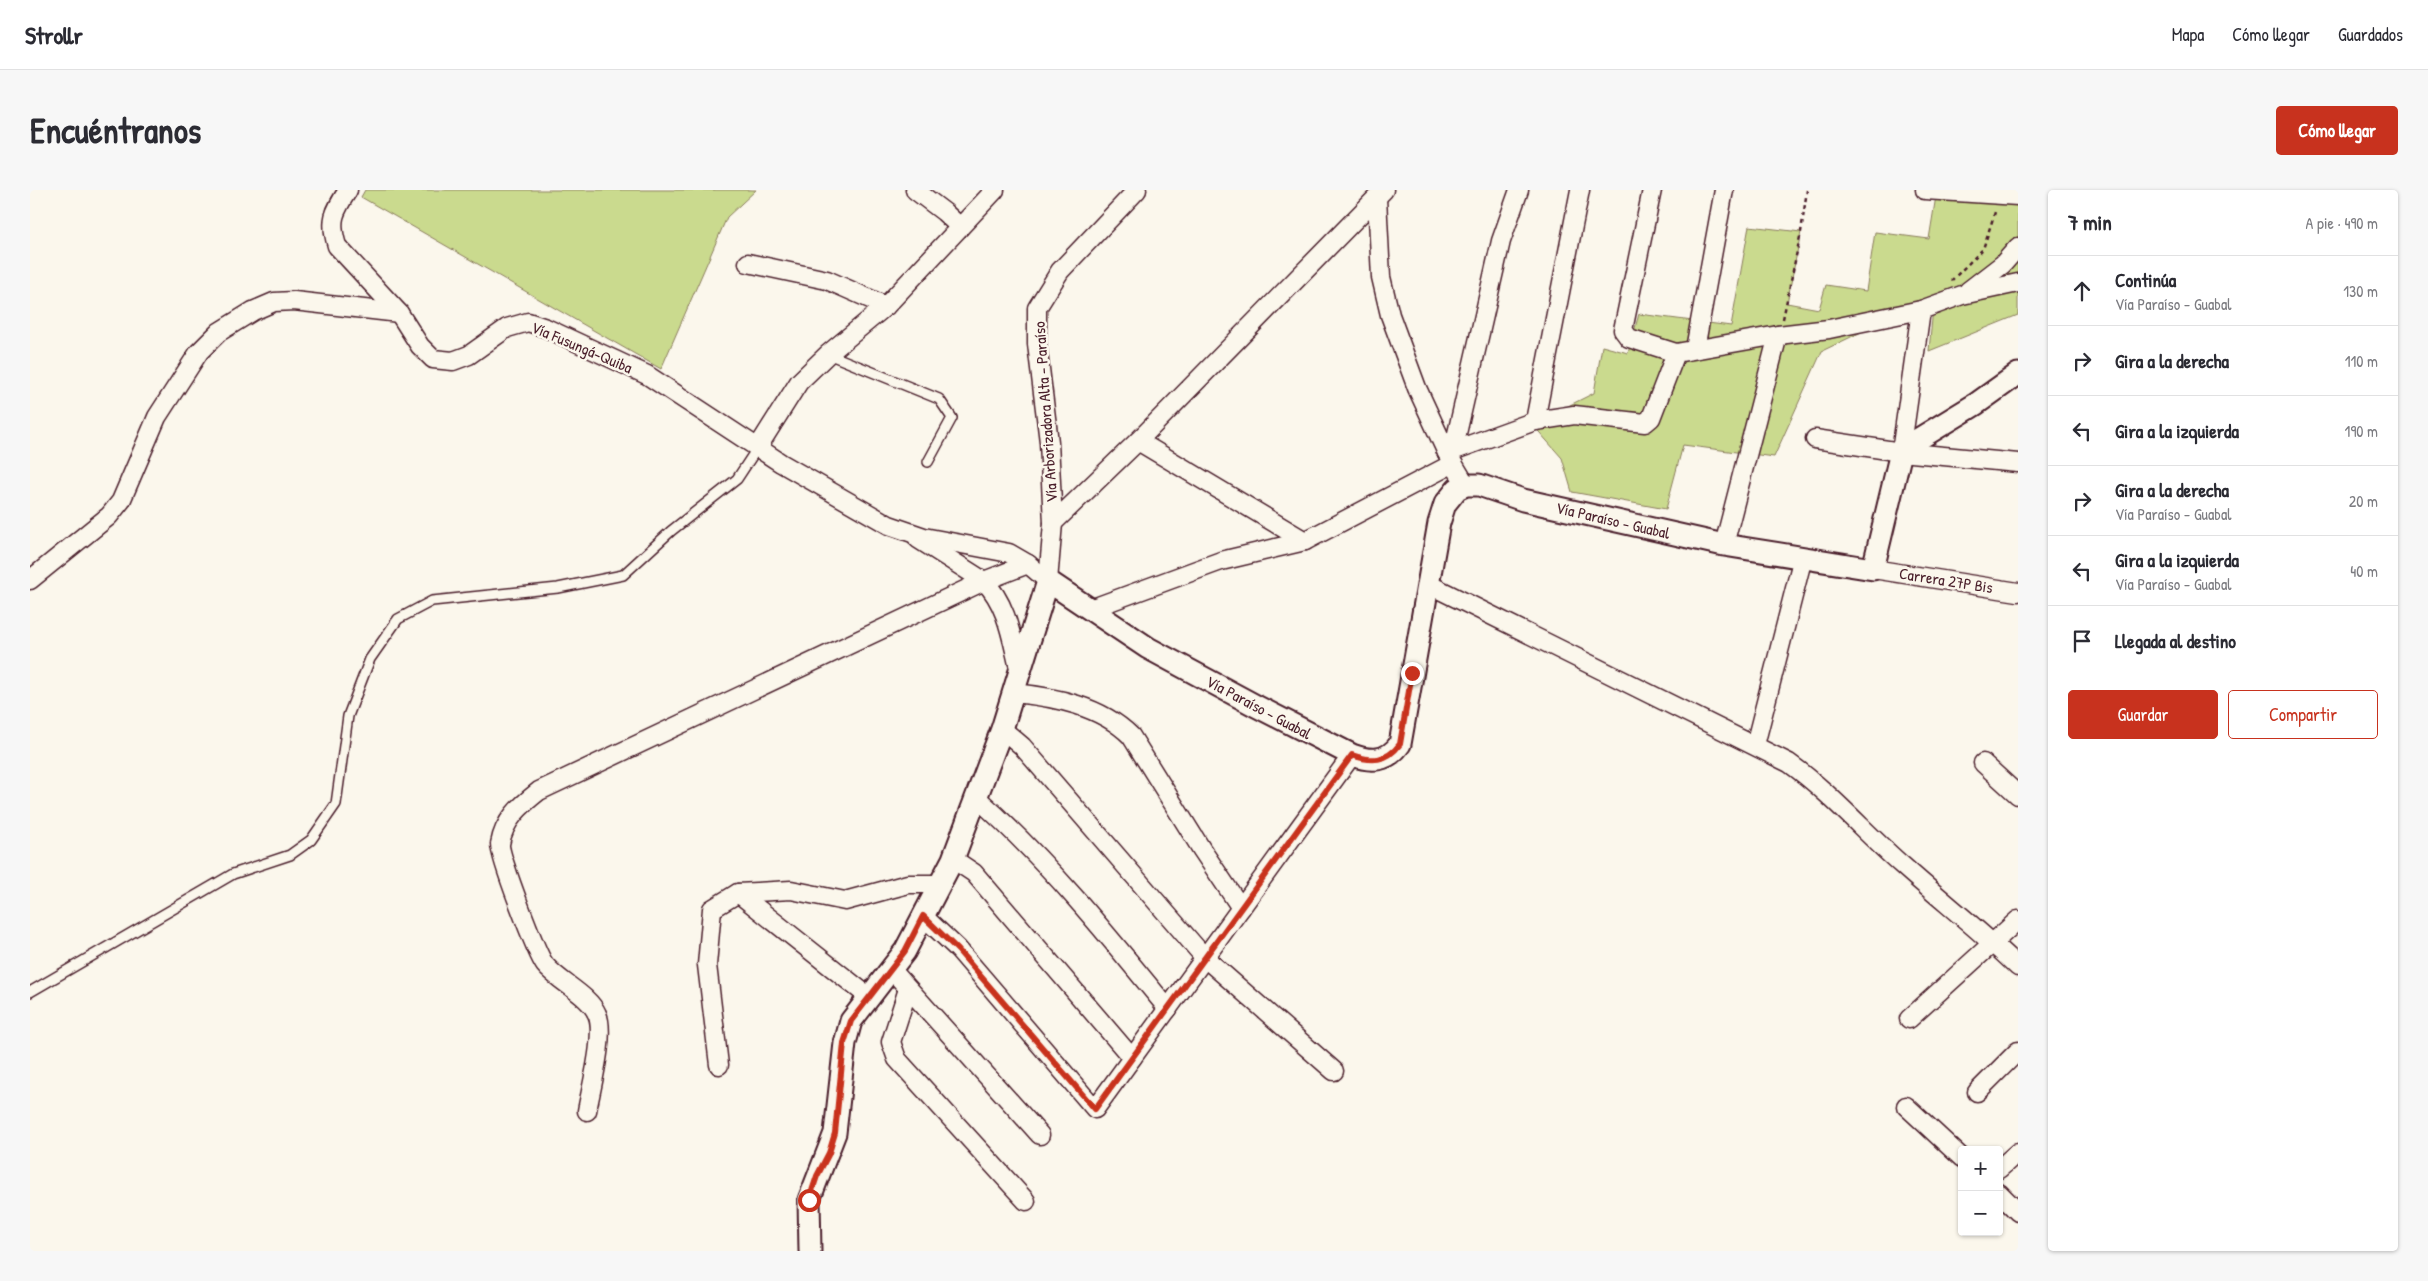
<!DOCTYPE html>
<html lang="es">
<head>
<meta charset="utf-8">
<style>
	:root { --surface:#fff; --page:#f7f7f7; --text:#2b2b33; --muted:#7c7c81; --line:#e1e1e2; --accent:#c8321e }
	body { margin:0; font-family:"Patrick Hand",sans-serif; background:var(--page); color:var(--text) }
	.controls { position:absolute; right:15px; bottom:15px; display:grid; overflow:hidden; border-radius:5px; box-shadow:0 1px 4px #0004 }
	.controls button { width:45px; height:45px; display:grid; place-items:center; padding:0; border:0; border-bottom:1px solid var(--line); background:var(--surface); color:var(--text); font:25px sans-serif }
	.stop { position:absolute; width:15px; height:15px; margin:-11px; border:4px solid #c8321e; border-radius:50%; background:#fff }
	.stop.end { background:#c8321e; border-color:#fff; box-shadow:0 1px 5px #0008 }
	.list { margin:0; padding:0; list-style:none }
	h2 { display:flex; justify-content:space-between; align-items:center; height:65px; margin:0; padding:0 20px; font-size:21px }
	h2 small { font-size:16px; font-weight:400; color:var(--muted) }
	.list li { display:grid; grid-template-columns:32px 1fr auto; gap:15px; align-items:center; box-sizing:border-box; height:70px; padding:0 20px; border-top:1px solid var(--line) }
	.list b { display:block; font-size:19px; white-space:nowrap }
	.list p { margin:0; font-size:16px; white-space:nowrap; color:var(--muted) }
	.list em { font-size:16px; font-style:normal; color:var(--muted) }
	.actions { display:flex; gap:10px; padding:15px 20px }
	.actions a { flex:1; padding:11px 0; border:1px solid var(--accent); border-radius:5px; text-align:center; font-size:18px; color:var(--accent) }
	.actions .main { background:var(--accent); color:#fff }
	.icon { flex:none; width:28px; height:28px; fill:none; stroke:currentColor; stroke-width:2; stroke-linecap:round; stroke-linejoin:round }
	.map { position:relative; flex:none; width:1988px; height:1061px; overflow:hidden; border-radius:5px }
	header { display:flex; align-items:center; gap:30px; box-sizing:border-box; height:70px; padding:0 25px; background:var(--surface); border-bottom:1px solid var(--line) }
	header strong { font-size:24px }
	nav { display:flex; gap:28px; margin-inline-start:auto; font-size:18px }
	.intro { display:flex; align-items:center; justify-content:space-between; box-sizing:border-box; height:120px; padding:0 30px }
	h1 { margin:0; font-size:35px }
	.button { padding:12px 22px; border-radius:5px; background:var(--accent); color:#fff; font-size:18px; font-weight:700 }
	main { display:flex; gap:30px; padding:0 30px }
	aside { flex:1; background:var(--surface); border-radius:5px; box-shadow:0 1px 4px #0004 }
	.map>svg:first-child { display:block }
	.green { fill:#cada8e; stroke:#8a7c5c }
	.lines { fill:none; stroke-linecap:round; stroke-linejoin:round }
	.service-casing { stroke:#4a1f2b; stroke-width:12 }
	.minor-casing { stroke:#4a1f2b; stroke-width:21 }
	.tertiary-casing { stroke:#4a1f2b; stroke-width:25 }
	.path { stroke:#4a1f2b; stroke-width:2.5; stroke-dasharray:4 4; stroke-linecap:butt }
	.service { stroke:#fbf7ec; stroke-width:9 }
	.minor { stroke:#fbf7ec; stroke-width:18 }
	.tertiary { stroke:#fbf7ec; stroke-width:21 }
	.route { stroke:#c8321e; stroke-width:6 }
	.labels { text-anchor:middle; dominant-baseline:central; stroke-width:5; stroke-linejoin:round; paint-order:stroke }
	.street-label { font-size:16px; fill:#4a1f2b; stroke:#fbf7ec }
</style>
</head>
<body>
<header>
<strong>Strollr</strong>
<nav><a>Mapa</a><a>Cómo llegar</a><a>Guardados</a></nav>
</header>
<div class="intro"><h1>Encuéntranos</h1><a class="button">Cómo llegar</a></div>
<main>
<div class="map">
<svg width="1988" height="1061" viewBox="0 0 1988 1061">
	<rect width="100%" height="100%" fill="#fbf7ec"/>
	<filter id="ink" filterUnits="userSpaceOnUse"><feTurbulence type="fractalNoise" baseFrequency=".02" numOctaves="2"/><feDisplacementMap in="SourceGraphic" scale="10" xChannelSelector="R" yChannelSelector="G"/><feConvolveMatrix kernelMatrix="1 2 1 2 8 2 1 2 1" color-interpolation-filters="sRGB"/></filter>
	<g filter="url(#ink)">
		<g class="green">
			<polygon points="335,0 726,0 697,27 631,179 331,7"/>
			<polygon points="1907,0 1988,0 1988,125 1899,161 1904,107 1792,161 1744,267 1653,255 1636,319 1542,302 1532,268 1502,234 1564,203 1572,156 1598,163 1609,124 1701,136 1719,36 1771,42 1757,113 1789,119 1796,95 1836,101 1845,42 1899,49"/>
		</g>
		<g class="lines">
			<g class="service-casing">
				<g id="service">
					<polyline points="798,164 909,209 922,228 898,272"/>
					<polyline points="0,802 203,684 260,665 281,650 306,614 318,526 340,469 368,429 402,411 528,398 593,385 641,341 707,289 728,257"/>
				</g>
			</g>
			<g class="minor-casing">
				<g id="minor">
					<path d="M 318,0 C 304,22 299,30 307,56 L 369,123 L 390,156 L 403,169 L 423,171 L 439,165 L 477,138 L 498,132 L 516,138 L 617,185 L 751,273 L 859,335 L 894,347 L 979,363 L 998,374 L 1018,391"/>
					<polyline points="885,0 914,22 930,37"/>
					<polyline points="1622,0 1593,140 1599,148 1646,163"/>
					<polyline points="1895,0 1988,6"/>
					<polyline points="1347,8 1351,87 1360,125 1387,198 1417,263 1436,295"/>
					<polyline points="718,73 797,90 856,116"/>
					<polyline points="1938,101 1973,74 1988,57"/>
					<polyline points="1665,159 1694,0"/>
					<polyline points="1505,231 1550,0"/>
					<polyline points="1785,249 1871,262 1988,273"/>
					<polyline points="1108,251 1275,351"/>
					<polyline points="728,257 769,192 798,164 856,116 965,0"/>
					<polyline points="1423,261 1471,51 1489,0"/>
					<polyline points="1871,262 1891,120"/>
					<polyline points="1417,263 1505,231 1544,225 1615,233 1621,228 1646,163 1748,145 1799,139 1891,120 1932,105 1988,93"/>
					<polyline points="1023,333 1108,251 1354,0"/>
					<path d="M 888,349 L 954,391 C 978,415 982,451 990,482"/>
					<polyline points="1694,355 1748,145"/>
					<polyline points="1843,379 1988,402"/>
					<polyline points="0,390 79,326 91,311 127,227 169,162 189,142 223,121 244,112 264,111 369,123"/>
					<polyline points="1018,391 1023,333 1019,252 1007,154 1007,118 1030,81 1107,0"/>
					<path d="M 1398,394 L 1759,573 C 1801,603 1834,642 1873,676 C 1911,710 1951,741 1988,777"/>
					<polyline points="1060,419 1191,371 1275,351 1422,274"/>
					<path d="M 984,503 C 1025,507 1071,516 1101,546 L 1172,660 L 1211,718"/>
					<polyline points="972,539 992,556 1175,768 1304,881"/>
					<polyline points="1725,555 1773,367"/>
					<polyline points="1953,573 1988,605"/>
					<path d="M 946,607 C 1018,671 1077,744 1138,819"/>
					<polyline points="923,669 944,683 1102,868"/>
					<polyline points="708,703 839,807"/>
					<polyline points="893,726 928,759 1065,919 1322,565"/>
					<polyline points="861,779 1010,945"/>
					<polyline points="878,799 861,852 867,869 996,1011"/>
					<polyline points="1879,829 1988,730"/>
					<polyline points="689,875 677,775 682,719 708,703 761,700 815,711 878,694 910,694"/>
					<polyline points="1947,902 1988,861"/>
					<polyline points="1876,916 1932,968"/>
					<path d="M 557,921 C 561,898 576,843 567,824 C 559,805 529,792 515,775 C 507,765 468,663 470,654 C 474,630 490,616 509,601 L 954,391 L 998,374"/>
					<polyline points="1969,979 1988,962"/>
					<polyline points="1969,1003 1988,1022"/>
				</g>
			</g>
			<g class="tertiary-casing">
				<path id="tertiary" d="M 780,1061 L 779,1010 L 805,943 L 815,853 L 821,831 L 875,761 L 923,669 L 972,539 L 1018,391 L 1118,458 L 1226,516 L 1322,565 C 1341,572 1357,572 1370,554 L 1409,333 L 1415,314 L 1427,299 L 1436,295 L 1449,295 L 1493,310 L 1694,355 L 1843,379 L 1871,262 L 1887,250 L 1946,214 L 1988,184"/>
			</g>
			<g class="path">
				<polyline points="1921,91 1953,59 1966,19"/>
				<polyline points="1753,129 1771,42 1777,0"/>
			</g>
			<use href="#service" class="service"/>
			<use href="#minor" class="minor"/>
			<use href="#tertiary" class="tertiary"/>
		</g>
	</g>
	<g class="lines" filter="url(#ink)">
		<path class="route" d="M 779,1010 L 787,986 L 799,963 L 805,943 L 814,853 L 821,831 L 875,761 L 893,726 L 928,760 L 1065,919 L 1322,565 C 1341,572 1357,572 1370,554 L 1382,483"/>
	</g>
	<g class="labels">
		<g class="street-label">
			<text transform="translate(552 157) rotate(23)">Vía Fusungá-Quiba</text>
			<text transform="translate(1015 222) rotate(-94)">Vía Arborizadora Alta - Paraíso</text>
			<text transform="translate(1583 330) rotate(13)">Vía Paraíso - Guabal</text>
			<text transform="translate(1916 390) rotate(9)">Carrera 27P Bis</text>
			<text transform="translate(1229 517) rotate(28)">Vía Paraíso - Guabal</text>
		</g>
	</g>
</svg>
<div class="controls">
<button>+</button>
<button>−</button>
</div>
<div class="stop" style="left:779px;top:1010px"></div>
<div class="stop end" style="left:1382px;top:483px"></div>
</div>
<aside>
<h2>7 min<small>A pie · 490 m</small></h2>
<ul class="list">
<li><svg class="icon" aria-label="ahead" viewBox="0 0 24 24"><path d="M12 20V5M6 11l6-6 6 6"/></svg><div><b>Continúa</b><p>Vía Paraíso - Guabal</p></div><em>130 m</em></li>
<li><svg class="icon" aria-label="right" viewBox="0 0 24 24"><path d="M7 20v-9h11M14 6l5 5-5 5"/></svg><div><b>Gira a la derecha</b></div><em>110 m</em></li>
<li><svg class="icon" aria-label="left" viewBox="0 0 24 24"><path d="M17 20v-9H6M10 6l-5 5 5 5"/></svg><div><b>Gira a la izquierda</b></div><em>190 m</em></li>
<li><svg class="icon" aria-label="right" viewBox="0 0 24 24"><path d="M7 20v-9h11M14 6l5 5-5 5"/></svg><div><b>Gira a la derecha</b><p>Vía Paraíso - Guabal</p></div><em>20 m</em></li>
<li><svg class="icon" aria-label="left" viewBox="0 0 24 24"><path d="M17 20v-9H6M10 6l-5 5 5 5"/></svg><div><b>Gira a la izquierda</b><p>Vía Paraíso - Guabal</p></div><em>40 m</em></li>
<li><svg class="icon" aria-label="arrive" viewBox="0 0 24 24"><path d="M6 21V4h12l-3 4 3 4H6"/></svg><div><b>Llegada al destino</b></div></li>
</ul>
<div class="actions"><a class="main">Guardar</a><a>Compartir</a></div>
</aside>
</main>
</body>
</html>
